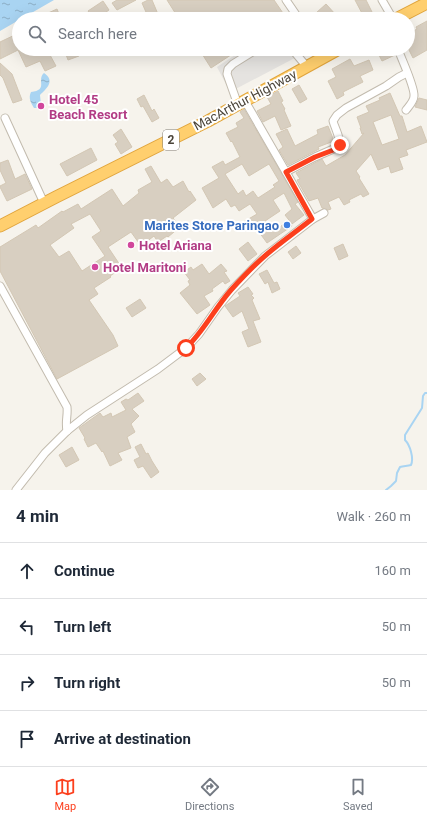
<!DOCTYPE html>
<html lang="en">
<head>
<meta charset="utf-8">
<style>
	:root { --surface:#fff; --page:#f6f6f7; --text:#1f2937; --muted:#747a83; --line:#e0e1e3; --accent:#fc3f1d }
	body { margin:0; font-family:Roboto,sans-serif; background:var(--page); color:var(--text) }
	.stop { position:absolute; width:12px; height:12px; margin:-9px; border:3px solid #fc3f1d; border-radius:50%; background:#fff }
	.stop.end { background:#fc3f1d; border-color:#fff; box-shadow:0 1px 4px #0008 }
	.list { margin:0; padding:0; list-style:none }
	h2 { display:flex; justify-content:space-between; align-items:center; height:52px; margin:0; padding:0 16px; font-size:17px }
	h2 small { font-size:13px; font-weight:400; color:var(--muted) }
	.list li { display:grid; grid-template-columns:26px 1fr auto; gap:12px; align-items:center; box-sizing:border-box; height:56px; padding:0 16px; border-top:1px solid var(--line) }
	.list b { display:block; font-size:15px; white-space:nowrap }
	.list em { font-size:13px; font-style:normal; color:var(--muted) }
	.icon { flex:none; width:22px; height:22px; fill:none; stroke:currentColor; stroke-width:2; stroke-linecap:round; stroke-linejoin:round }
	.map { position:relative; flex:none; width:427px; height:490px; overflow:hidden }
	.search { position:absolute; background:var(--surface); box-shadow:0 4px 16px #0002; left:12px; right:12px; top:12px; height:44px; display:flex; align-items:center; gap:10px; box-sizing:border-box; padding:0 14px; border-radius:22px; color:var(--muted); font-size:15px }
	.sheet { height:276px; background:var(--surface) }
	nav { display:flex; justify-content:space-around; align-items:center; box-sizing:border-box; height:56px; border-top:1px solid var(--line); background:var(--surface); font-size:11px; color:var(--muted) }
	nav a { display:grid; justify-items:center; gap:2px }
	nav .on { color:var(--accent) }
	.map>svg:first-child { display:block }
	.parking { fill:#e5e3e0 }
	.water { fill:url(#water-ripples) }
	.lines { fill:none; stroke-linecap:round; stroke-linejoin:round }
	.stream { stroke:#a9d4f2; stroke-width:2 }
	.building { fill:#d8cfc1; stroke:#d3c7b4; fill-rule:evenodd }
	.minor-casing { stroke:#c2bbae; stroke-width:9 }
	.highway-casing { stroke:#e0a43c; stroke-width:13 }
	.minor { stroke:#fff; stroke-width:7 }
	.highway { stroke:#ffcf6e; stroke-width:11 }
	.route { stroke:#fc3f1d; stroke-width:5 }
	.hotel-dot { fill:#d1479c; stroke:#fff; stroke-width:1.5 }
	.shop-dot { fill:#3f7fe0; stroke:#fff; stroke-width:1.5 }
	.labels { text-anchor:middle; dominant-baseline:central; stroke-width:4; stroke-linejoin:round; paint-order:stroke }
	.shield { fill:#fff; stroke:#817c74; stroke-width:1 }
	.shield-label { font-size:12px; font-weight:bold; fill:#4b4439 }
	.hotel-label { font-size:13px; font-weight:bold; fill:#b23c85; stroke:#fff; text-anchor:start }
	.street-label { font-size:13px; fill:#4b4439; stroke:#fff }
	.shop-label { font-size:13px; font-weight:bold; fill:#366cbe; stroke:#fff; text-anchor:end }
</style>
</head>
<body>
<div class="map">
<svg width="427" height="490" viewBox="0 0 427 490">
	<defs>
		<pattern id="water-ripples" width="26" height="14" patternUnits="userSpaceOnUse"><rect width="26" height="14" fill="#a9d4f2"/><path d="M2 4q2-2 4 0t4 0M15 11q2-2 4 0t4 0" fill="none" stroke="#8caec5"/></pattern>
	</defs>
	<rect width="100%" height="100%" fill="#f6f3ec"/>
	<polygon class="parking" points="244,49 307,49 308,51 230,92 217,67"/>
	<g class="water">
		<polygon points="0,0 54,0 21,19 19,19 19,20 0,31"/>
		<path d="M 44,73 C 56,81 46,89 40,95 L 41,105 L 38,108 L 34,108 C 31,103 28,98 31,92 C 49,90 36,80 44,73 Z"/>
	</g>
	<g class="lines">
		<path class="stream" d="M 386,490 L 391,486 L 396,481 L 397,473 L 400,467 C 404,466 407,466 411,465 C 414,458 410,445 405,440 L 405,435 L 422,408 L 423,396 L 425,393 L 427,393"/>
	</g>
	<g class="building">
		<polygon points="117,0 136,0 117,10 112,3"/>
		<polygon points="148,0 152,0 160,19 149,19 142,3"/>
		<polygon points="167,0 274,0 287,19 179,19"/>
		<polygon points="355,0 366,0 373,14 365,19"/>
		<polygon points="103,1 109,10 96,19 94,19 88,11"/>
		<polygon points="326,4 336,15 332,19 321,19 316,13"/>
		<polygon points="57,9 61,19 35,19"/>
		<polygon points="427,21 427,50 413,58 408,48 408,34 417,29 416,27"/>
		<polygon points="19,33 19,49 63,49 50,55 56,66 45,71 40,61 26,67 18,50 0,59 0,42"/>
		<polygon points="64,49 76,49 79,56 68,60"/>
		<polygon points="199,49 240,49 211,68"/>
		<polygon points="376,49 393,49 395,55 382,61"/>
		<polygon points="350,59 354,66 369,60 373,70 360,76 363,82 343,92 344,95 337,99 328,81 336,77 332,69"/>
		<polygon points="0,63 12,74 22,100 13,103 3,78 0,75"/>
		<polygon points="299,85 307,99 300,103 292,89"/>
		<polygon points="278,91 283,101 281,102 285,109 284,110 291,126 281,130 275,116 263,122 257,111 271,104 267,97"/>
		<path d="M 390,93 L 400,116 L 402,116 L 407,132 L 421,126 L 427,142 L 406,150 L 408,155 L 399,158 L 403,169 L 391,173 L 389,166 L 378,170 L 371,154 L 356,171 L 360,177 L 359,178 L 369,194 L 363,197 L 361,194 L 349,200 L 350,202 L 344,205 L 339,197 L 328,202 L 331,209 L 328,210 L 326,209 L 322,208 L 318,198 L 309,201 L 297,180 L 300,179 L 296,173 L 322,159 L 326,166 L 345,155 L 364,133 L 362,134 L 360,128 L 361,128 L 357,117 L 369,112 L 366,106 L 380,100 L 379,98 ZM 391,115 L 399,139 L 382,145 L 373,122 Z"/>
		<polygon points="144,95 152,111 154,109 159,118 152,122 143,106 141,107 137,99"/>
		<polygon points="419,98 427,100 427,110 415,107"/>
		<path d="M 244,109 L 298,202 L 295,204 L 304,215 L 292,224 L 285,215 L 292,209 L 284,193 L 273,200 L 280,211 L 265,221 L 273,232 L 288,221 L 292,226 L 267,243 L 254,225 L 245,231 L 240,224 L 257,214 L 250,204 L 239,211 L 235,205 L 231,207 L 226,199 L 213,208 L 202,188 L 219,178 L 212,167 L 223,161 L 225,165 L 240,157 L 232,141 L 231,142 L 226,133 L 238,127 L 236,123 L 244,118 L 240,112 ZM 242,164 L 249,176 L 269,164 L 279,181 L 273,185 L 275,187 L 258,198 L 253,191 L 246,196 L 243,190 L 238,194 L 225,174 Z"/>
		<polygon points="328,126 334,141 318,147 319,149 288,165 279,150 283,147 276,134 287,129 295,146 318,134 317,130"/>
		<polygon points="121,129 132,147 121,154 115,144 118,142 113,135"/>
		<polygon points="91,148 97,160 67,176 60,164"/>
		<polygon points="8,160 15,179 25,174 32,189 7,201 0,187 0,186 6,183 0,170 0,163"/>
		<path d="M 151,166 L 161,183 L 167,179 L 173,187 L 183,181 L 189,192 L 190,191 L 196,200 L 173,218 L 180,227 L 168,237 L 167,236 L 158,242 L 154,236 L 141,246 L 131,232 L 108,247 L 122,268 L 110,276 L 111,277 L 94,288 L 98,294 L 89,300 L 113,335 L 118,346 L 57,379 L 0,271 L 0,247 L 36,225 L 38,228 L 62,211 L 63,212 L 78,204 L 81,209 L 112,189 L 123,206 L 139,193 L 138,190 L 152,182 L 145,169 ZM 90,214 L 101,231 L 92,237 L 105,256 L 82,271 L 69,251 L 59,257 L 50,245 L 74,228 L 71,224 Z"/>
		<polygon points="248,242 257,254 248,261 239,249"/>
		<polygon points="343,244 348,256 339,260 334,248"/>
		<polygon points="296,246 301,253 293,259 288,252"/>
		<polygon points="202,264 209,274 221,264 227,271 224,272 230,281 225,284 223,281 212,289 213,291 204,296 210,305 197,314 180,293 190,285 188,281 190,280 184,272 191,267 193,270"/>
		<polygon points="267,270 274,283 277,282 280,289 272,293 268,282 265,284 259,274"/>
		<polygon points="248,287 253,294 251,295 254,298 252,300 260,319 253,321 261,342 248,347 242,332 249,329 242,311 233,317 225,306 240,296 238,293"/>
		<polygon points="140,299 146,308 132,317 126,308"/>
		<polygon points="200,373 206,379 197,386 192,379"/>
		<polygon points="138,393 144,401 132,409 139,416 131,424 135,432 127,437 131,448 118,453 122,460 110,466 103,451 102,452 96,443 88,447 84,439 85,438 79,428 100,413 103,417 111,413 112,417 126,410 121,402 126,399 128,400"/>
		<polygon points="141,444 146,454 148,453 152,461 159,472 151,478 143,466 138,468 134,460 140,457 135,447"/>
		<polygon points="72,447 79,460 66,467 59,455"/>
	</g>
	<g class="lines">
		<g class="minor-casing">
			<g id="minor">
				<polyline points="286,0 299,19"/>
				<polyline points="382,0 393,19"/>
				<polyline points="292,49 307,67"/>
				<polyline points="319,49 325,57"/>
				<path d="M 398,49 C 401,58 415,87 414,96 C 414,101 410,105 406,110"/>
				<polyline points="245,101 313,219"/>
				<polyline points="238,105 227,74 228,69 233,64 257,49"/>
				<polyline points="5,118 44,203"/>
				<path d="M 286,172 L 315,157 L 338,147 C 342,139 335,129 333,121 L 337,115 L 346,108 L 386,86 L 399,77 L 407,73"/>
				<path d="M 0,286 L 67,407 C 68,416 65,421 67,431"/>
				<polyline points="16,490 45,453 67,431 87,415 158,369 186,348 199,334 218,307 232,290 265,256 313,219 324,213"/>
			</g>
		</g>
		<g class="highway-casing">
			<g id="highway">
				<polyline points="396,19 427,3"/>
				<polyline points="0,226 56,197 208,121 339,49"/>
			</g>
		</g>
		<use href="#minor" class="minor"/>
		<use href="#highway" class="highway"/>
	</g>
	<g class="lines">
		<path class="route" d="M 186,348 C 204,331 215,308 231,290 C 242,278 254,265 266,255 C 281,242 297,231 312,219 L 286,172 L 315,157 L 336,149 L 340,145"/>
	</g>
	<g class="hotel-dot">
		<circle cx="41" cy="106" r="4"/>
		<circle cx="131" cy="245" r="4"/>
		<circle cx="95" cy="267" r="4"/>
	</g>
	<circle class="shop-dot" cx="287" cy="225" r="4"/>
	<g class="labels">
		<rect class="shield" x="163" y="130" width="16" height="20" rx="3"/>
		<g class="shield-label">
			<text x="171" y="140">2</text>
		</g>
		<g class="hotel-label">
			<text x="49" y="99">Hotel 45<tspan x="49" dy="15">Beach Resort</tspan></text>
			<text x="139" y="245">Hotel Ariana</text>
			<text x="103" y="267">Hotel Maritoni</text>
		</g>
		<g class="street-label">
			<text transform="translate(245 100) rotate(-28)">MacArthur Highway</text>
		</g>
		<g class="shop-label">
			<text x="279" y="225">Marites Store Paringao</text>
		</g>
	</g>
</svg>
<div class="stop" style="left:186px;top:348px"></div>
<div class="stop end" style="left:340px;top:145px"></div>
<div class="search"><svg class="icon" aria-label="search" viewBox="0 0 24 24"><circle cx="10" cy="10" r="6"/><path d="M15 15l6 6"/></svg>Search here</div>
</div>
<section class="sheet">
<h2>4 min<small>Walk · 260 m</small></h2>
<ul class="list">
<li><svg class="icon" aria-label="ahead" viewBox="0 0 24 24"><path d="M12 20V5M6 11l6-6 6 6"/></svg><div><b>Continue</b></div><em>160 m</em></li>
<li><svg class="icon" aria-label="left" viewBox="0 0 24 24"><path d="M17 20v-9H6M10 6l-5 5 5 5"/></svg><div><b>Turn left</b></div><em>50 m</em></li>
<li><svg class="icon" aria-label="right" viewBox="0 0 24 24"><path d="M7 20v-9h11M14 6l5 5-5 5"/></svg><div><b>Turn right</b></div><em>50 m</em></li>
<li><svg class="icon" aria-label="arrive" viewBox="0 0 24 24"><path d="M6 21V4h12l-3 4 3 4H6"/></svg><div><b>Arrive at destination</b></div></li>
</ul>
</section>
<nav>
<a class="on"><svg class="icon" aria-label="map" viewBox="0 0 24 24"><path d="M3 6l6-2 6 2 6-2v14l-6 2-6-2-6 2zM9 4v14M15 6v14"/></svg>Map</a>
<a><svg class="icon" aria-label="directions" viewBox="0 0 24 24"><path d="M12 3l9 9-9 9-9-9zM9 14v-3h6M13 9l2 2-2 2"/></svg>Directions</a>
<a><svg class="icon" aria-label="saved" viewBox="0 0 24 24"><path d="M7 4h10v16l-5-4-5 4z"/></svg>Saved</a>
</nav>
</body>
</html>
